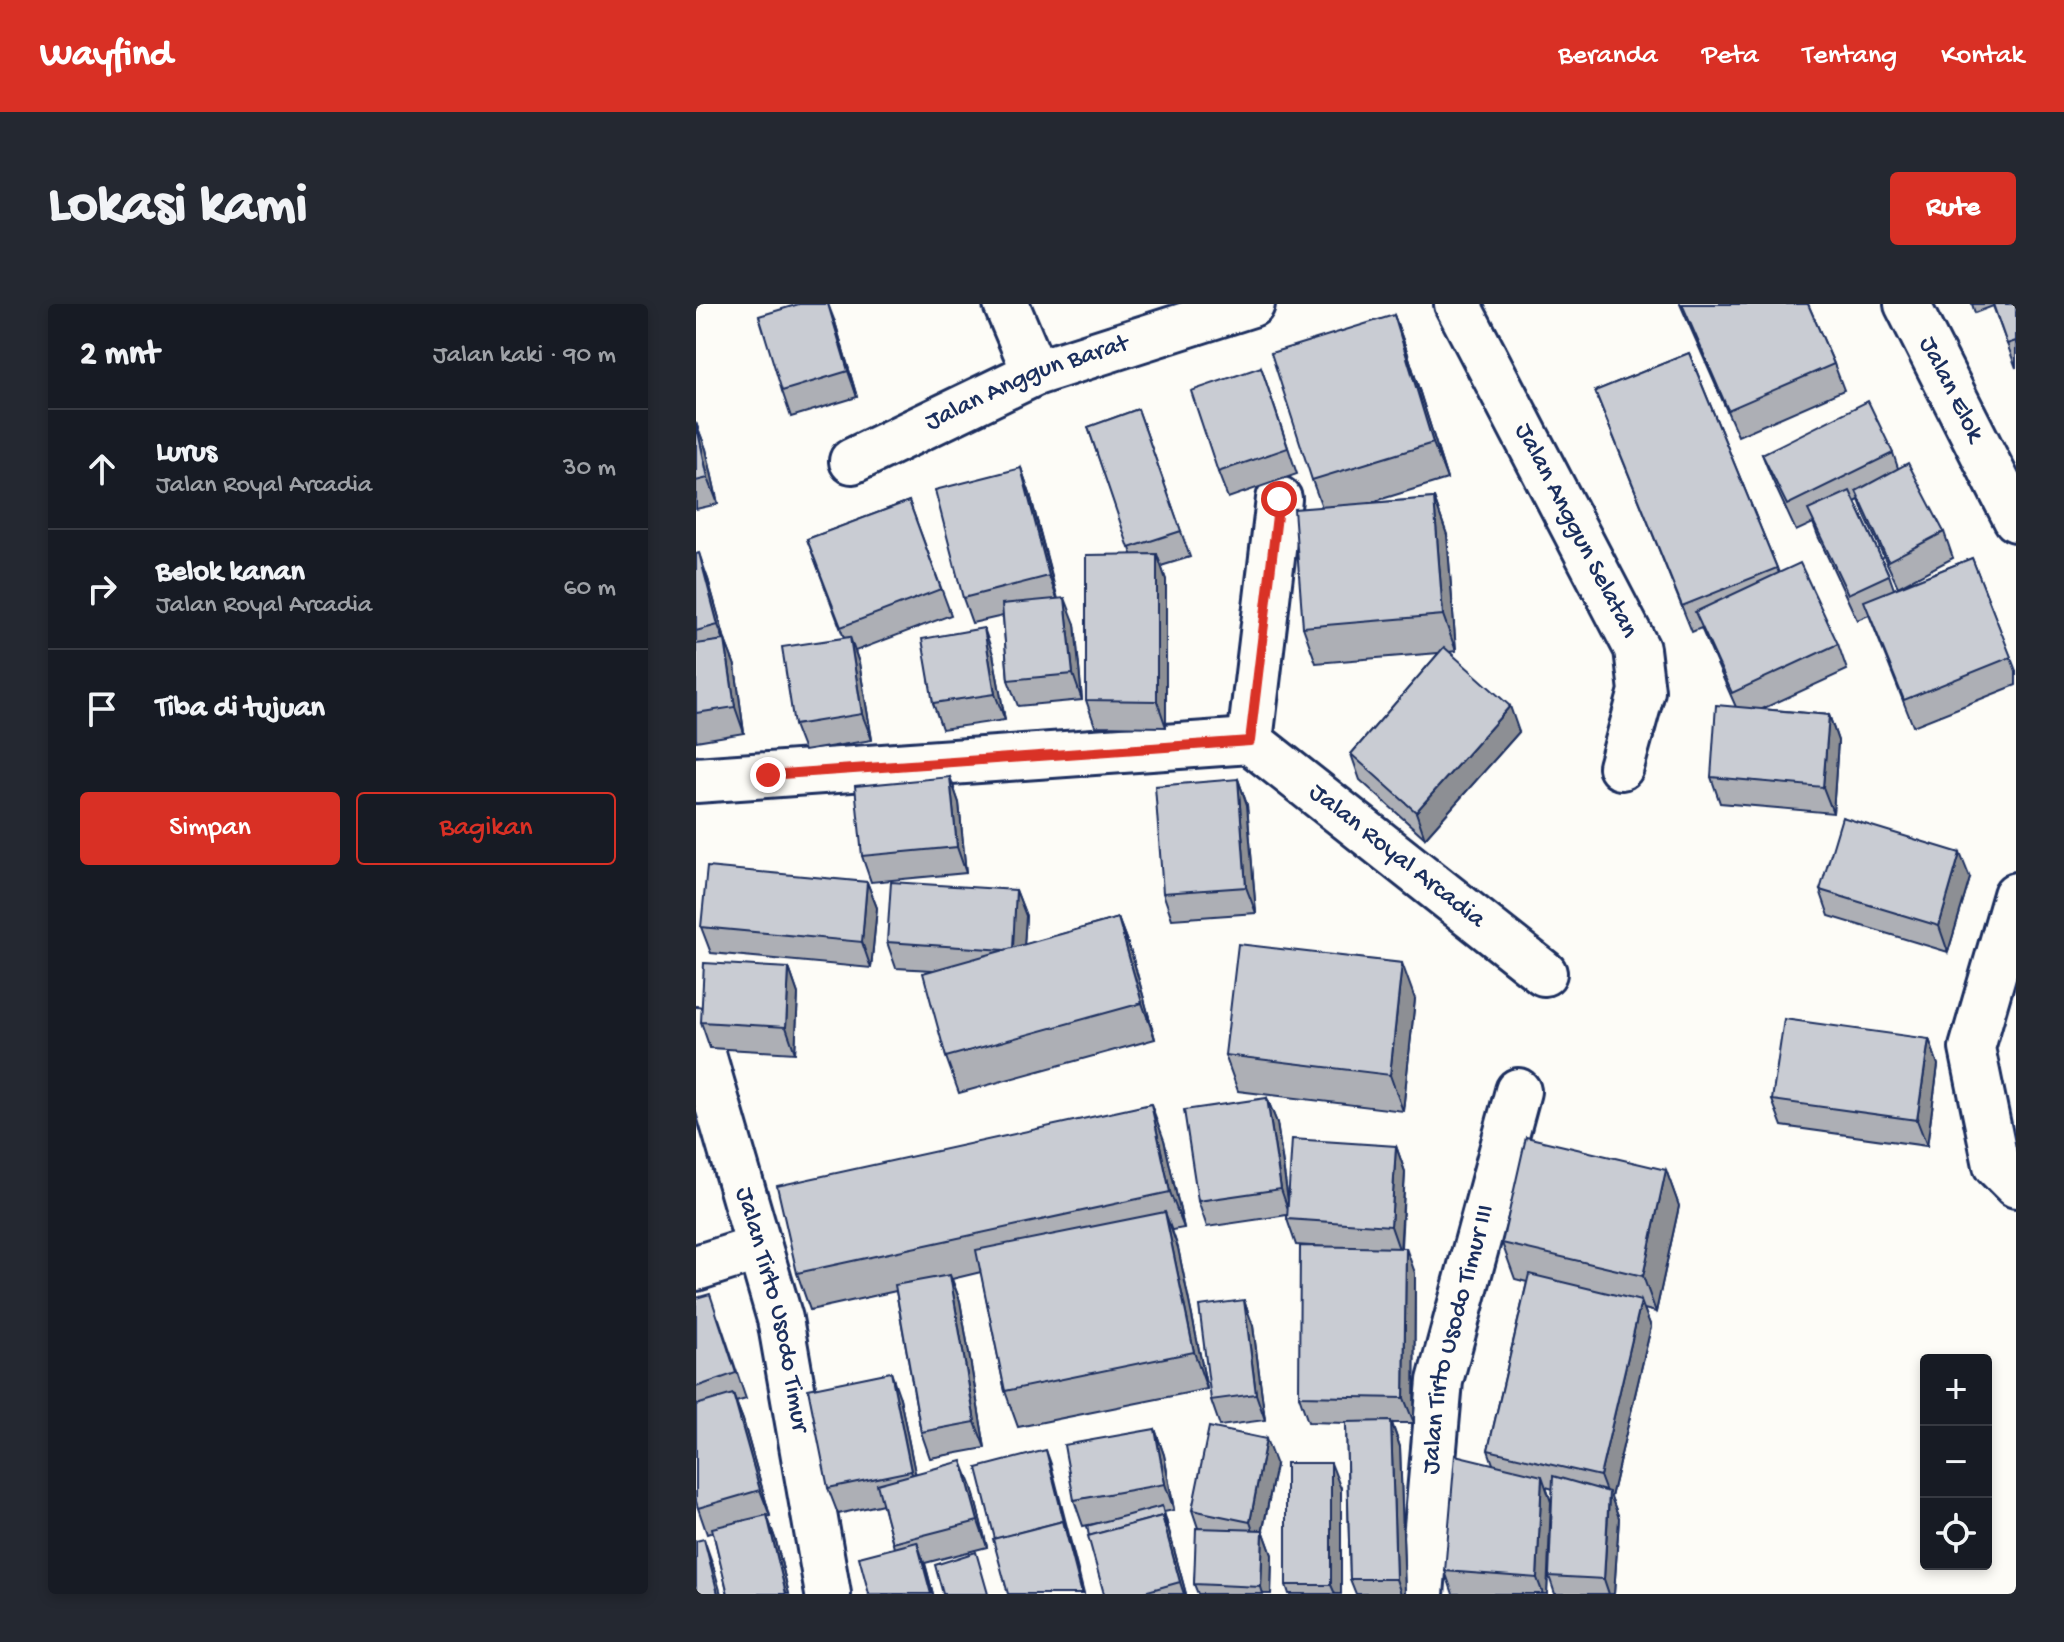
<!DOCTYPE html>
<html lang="id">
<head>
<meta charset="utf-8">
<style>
	:root { --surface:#171b24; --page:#242831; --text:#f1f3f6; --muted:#9ea1a6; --line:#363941; --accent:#d93025 }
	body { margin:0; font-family:"Gochi Hand",sans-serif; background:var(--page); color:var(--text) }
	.controls { position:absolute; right:24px; bottom:24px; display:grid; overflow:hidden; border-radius:8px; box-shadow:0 4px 12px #0003 }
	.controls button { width:72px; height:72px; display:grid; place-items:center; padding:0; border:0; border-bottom:2px solid var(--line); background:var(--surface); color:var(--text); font:40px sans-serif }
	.stop { position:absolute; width:24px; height:24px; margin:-18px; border:6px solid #d93025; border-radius:50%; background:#fff }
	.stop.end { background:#d93025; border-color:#fff; box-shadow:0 2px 8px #0008 }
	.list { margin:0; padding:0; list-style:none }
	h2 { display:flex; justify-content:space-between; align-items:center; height:104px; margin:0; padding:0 32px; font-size:34px }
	h2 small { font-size:26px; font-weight:400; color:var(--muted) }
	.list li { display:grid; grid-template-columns:52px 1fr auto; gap:24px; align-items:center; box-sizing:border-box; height:120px; padding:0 32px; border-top:2px solid var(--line) }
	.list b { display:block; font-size:30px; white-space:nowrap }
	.list p { margin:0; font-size:26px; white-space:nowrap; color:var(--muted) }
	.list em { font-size:26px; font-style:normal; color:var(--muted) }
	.actions { display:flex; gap:16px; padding:24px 32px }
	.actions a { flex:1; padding:18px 0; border:2px solid var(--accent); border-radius:8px; text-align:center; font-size:28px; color:var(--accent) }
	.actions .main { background:var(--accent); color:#fff }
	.icon { flex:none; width:44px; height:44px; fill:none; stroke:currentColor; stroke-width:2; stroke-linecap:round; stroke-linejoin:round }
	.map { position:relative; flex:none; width:1320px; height:1290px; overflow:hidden; border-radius:8px }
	header { display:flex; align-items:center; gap:48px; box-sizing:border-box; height:112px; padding:0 40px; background:var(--accent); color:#fff }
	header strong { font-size:38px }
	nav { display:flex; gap:44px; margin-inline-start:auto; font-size:28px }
	.intro { display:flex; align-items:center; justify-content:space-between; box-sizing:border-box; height:192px; padding:0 48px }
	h1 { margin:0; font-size:56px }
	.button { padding:20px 36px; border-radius:8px; background:var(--accent); color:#fff; font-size:28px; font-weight:700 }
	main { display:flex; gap:48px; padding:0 48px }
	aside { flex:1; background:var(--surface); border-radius:8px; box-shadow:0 4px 12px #0003 }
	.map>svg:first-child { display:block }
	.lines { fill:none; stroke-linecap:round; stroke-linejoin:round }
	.street-casing { stroke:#1b2f5e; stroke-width:50 }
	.street { stroke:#fdfcf7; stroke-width:44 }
	.wall { fill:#adafb5; stroke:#1b2f5e; stroke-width:2 }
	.shaded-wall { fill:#8d8f94; stroke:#1b2f5e; stroke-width:2 }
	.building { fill:#c9ccd3; stroke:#1b2f5e; stroke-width:2 }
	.route { stroke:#d93025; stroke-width:10 }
	.labels { text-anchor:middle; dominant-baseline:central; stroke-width:6; stroke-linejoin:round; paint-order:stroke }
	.street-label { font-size:26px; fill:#1b2f5e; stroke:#fdfcf7 }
</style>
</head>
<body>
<header>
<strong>Wayfind</strong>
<nav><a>Beranda</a><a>Peta</a><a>Tentang</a><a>Kontak</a></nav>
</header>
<div class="intro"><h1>Lokasi kami</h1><a class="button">Rute</a></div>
<main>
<aside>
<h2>2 mnt<small>Jalan kaki · 90 m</small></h2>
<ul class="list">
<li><svg class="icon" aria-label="ahead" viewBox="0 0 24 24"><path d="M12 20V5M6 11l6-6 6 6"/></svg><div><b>Lurus</b><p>Jalan Royal Arcadia</p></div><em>30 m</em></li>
<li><svg class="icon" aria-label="right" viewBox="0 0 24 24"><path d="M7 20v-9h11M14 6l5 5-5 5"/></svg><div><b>Belok kanan</b><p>Jalan Royal Arcadia</p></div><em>60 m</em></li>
<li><svg class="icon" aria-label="arrive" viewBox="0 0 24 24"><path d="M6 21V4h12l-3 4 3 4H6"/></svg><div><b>Tiba di tujuan</b></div></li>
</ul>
<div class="actions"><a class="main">Simpan</a><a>Bagikan</a></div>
</aside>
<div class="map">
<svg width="1320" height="1290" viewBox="0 0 1320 1290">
	<rect width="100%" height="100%" fill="#fdfcf7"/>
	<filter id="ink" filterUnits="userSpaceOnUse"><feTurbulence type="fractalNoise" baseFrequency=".0125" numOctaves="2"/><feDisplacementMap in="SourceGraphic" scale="16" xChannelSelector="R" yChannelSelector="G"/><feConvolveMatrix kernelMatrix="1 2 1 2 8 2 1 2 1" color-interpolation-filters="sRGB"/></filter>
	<g filter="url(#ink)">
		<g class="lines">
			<g class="street-casing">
				<g id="street">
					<polyline points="310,0 339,69"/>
					<path id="s1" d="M 761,0 L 941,345 L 946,387 L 925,463"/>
					<path id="s2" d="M 1211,0 L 1320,215"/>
					<path id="s3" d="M 156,157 L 339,69 L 556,0"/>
					<polyline points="554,437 583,195"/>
					<path id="s4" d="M 0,476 L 554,437 L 848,669"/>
					<polyline points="1320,591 1276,744 1300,861 1320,881"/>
					<path id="s5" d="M 0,726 L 84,1015 L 132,1290"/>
					<polyline points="0,964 63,944"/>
					<path id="s6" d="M 725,1290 L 744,1077 L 822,787"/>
				</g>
			</g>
			<use href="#street" class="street"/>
		</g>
		<g class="wall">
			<polygon points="984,0 1112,0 1138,60 1148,86 1042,132"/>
			<polygon points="1276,0 1320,0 1320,64 1297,2 1279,9"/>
			<polygon points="698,11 711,47 751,175 673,199 738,194 751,231 760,347 753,348 823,428 729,534 664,476 655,450 743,349 620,359 607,323 626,203 616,176"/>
			<polygon points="139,18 161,93 95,113 86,87"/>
			<polygon points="993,49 1083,269 1142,340 1151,366 1066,405 1133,411 1142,437 1137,509 1024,499 1015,473 1040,403 1005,324 996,328 899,87"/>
			<polygon points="565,63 601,170 532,194 522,168"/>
			<polygon points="442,105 494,253 465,262 470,276 470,423 399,422 390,396 436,250 392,123"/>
			<polygon points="0,119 10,145 22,200 0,205"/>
			<polygon points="1197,149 1202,164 1248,228 1257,254 1202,283 1169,212 1163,196 1159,198 1193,271 1198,285 1276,254 1320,367 1320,381 1217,422 1173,311 1161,316 1122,232 1117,219 1100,227 1076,175 1066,150"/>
			<polygon points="325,164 334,190 362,295 379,320 386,396 322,402 312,376 307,312 276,319 267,294"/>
			<polygon points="213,197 255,311 159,347 163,359 176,436 108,447 98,421 148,334 111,235"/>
			<polygon points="0,250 12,275 29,336 39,362 48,429 0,437"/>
			<polygon points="297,350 309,416 246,425 237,399"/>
			<polygon points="254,473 263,499 270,569 175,578 166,552"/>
			<polygon points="542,475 551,501 560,609 476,615 467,589"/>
			<polygon points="1274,574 1252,648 1133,612 1124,586"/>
			<polygon points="171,578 181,604 175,664 15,649 5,623"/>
			<polygon points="320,586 330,612 328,641 422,614 436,651 459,735 263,789 250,753 236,666 200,664 191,638"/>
			<polygon points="93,664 102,690 99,749 14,744 5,718"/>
			<polygon points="719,695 707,807 542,787 529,751"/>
			<polygon points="1233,735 1242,761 1231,842 1086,822 1076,796"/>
			<polygon points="571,794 581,819 592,896 700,842 709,868 705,943 719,969 718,1119 696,1119 704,1143 709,1290 660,1290 654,1275 650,1119 612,1118 603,1092 629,943 600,941 591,915 591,911 511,923 502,897"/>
			<polygon points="468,836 488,924 476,926 482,944 511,1085 322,1123 309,1087 285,968 256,975 264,997 289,1144 234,1154 225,1128 200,987 114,1006 101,969"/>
			<polygon points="970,866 983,902 960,1008 948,1005 955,1023 915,1193 923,1214 918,1290 859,1290 853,1272 857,1185 850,1183 855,1198 851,1290 757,1290 749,1267 797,1160 792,1146 831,978 819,975 806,939"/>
			<polygon points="0,994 23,1015 50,1095 40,1098 47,1116 74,1212 71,1213 80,1237 93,1290 32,1290 17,1228 11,1230 2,1204 0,1197"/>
			<polygon points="557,1022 569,1116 524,1122 515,1096"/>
			<polygon points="204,1094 219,1169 276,1183 291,1243 229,1259 237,1290 173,1290 198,1244 187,1200 142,1210 132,1184"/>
			<polygon points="459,1125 468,1151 478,1206 468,1208 490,1290 408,1290 403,1219 387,1222 378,1196"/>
			<polygon points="580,1161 567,1226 576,1251 575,1290 502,1290 498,1280 502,1224 496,1206"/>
			<polygon points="645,1185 645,1290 593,1290 590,1281"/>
		</g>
		<g class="shaded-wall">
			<polygon points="132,0 139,18 161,93 152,67"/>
			<polygon points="698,11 711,47 751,175 737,139"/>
			<polygon points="0,119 10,145 22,200 12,174"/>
			<polygon points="325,164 334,190 362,297 353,272"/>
			<polygon points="738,194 751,231 760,347 747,311"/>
			<polygon points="3,249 12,275 30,339 29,336 39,362 48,429 39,403 30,342 22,321"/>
			<polygon points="461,250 470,276 470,423 461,397"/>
			<polygon points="369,294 379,320 386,396 377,370"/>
			<polygon points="288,324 297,350 309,416 299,390"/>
			<polygon points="154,333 163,359 176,436 166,410"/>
			<polygon points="814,402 823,428 729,534 720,508"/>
			<polygon points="1133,411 1142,437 1137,509 1127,483"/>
			<polygon points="254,473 263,499 270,569 261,543"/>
			<polygon points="542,475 551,501 560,609 550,583"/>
			<polygon points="1264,549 1274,574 1252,648 1243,622"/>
			<polygon points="171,578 181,604 175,664 166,638"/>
			<polygon points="320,586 330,612 326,673 316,647"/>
			<polygon points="422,614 436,651 459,735 446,699"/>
			<polygon points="706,659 719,695 707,807 694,771"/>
			<polygon points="93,664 102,690 99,749 90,723"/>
			<polygon points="1233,735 1242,761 1231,842 1221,816"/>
			<polygon points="571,794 581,819 594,911 585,885"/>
			<polygon points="455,800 468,836 488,924 474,888"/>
			<polygon points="700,842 709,868 704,948 695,922"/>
			<polygon points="970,866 983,902 960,1008 947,972"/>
			<polygon points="469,908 482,944 511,1085 498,1048"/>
			<polygon points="710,944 719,969 718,1119 708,1094"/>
			<polygon points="254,971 264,997 289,1144 279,1118"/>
			<polygon points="548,996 557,1022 569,1116 560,1090"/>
			<polygon points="945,997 955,1023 915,1193 923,1214 918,1290 913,1290 908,1275 913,1196 904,1172"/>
			<polygon points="195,1068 204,1094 224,1193 215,1167"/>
			<polygon points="37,1090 47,1116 74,1212 64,1186"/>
			<polygon points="695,1117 704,1143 709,1290 705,1290 700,1275"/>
			<polygon points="459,1125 468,1151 478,1206 469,1180"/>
			<polygon points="570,1135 580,1161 563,1244 554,1218"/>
			<polygon points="350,1146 355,1160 388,1290 386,1290"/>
			<polygon points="266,1157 276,1183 291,1243 282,1217"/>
			<polygon points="635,1159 645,1185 645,1290 639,1290 635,1281"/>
			<polygon points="846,1172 855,1198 851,1290 847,1290 841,1274"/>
			<polygon points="466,1202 470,1216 490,1290 488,1290 484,1278 466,1212"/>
			<polygon points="71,1211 80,1237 93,1290 90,1290"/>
			<polygon points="567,1226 576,1251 575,1290 567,1290 565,1283"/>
			<polygon points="8,1235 17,1261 25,1290 22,1290"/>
			<polygon points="221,1238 230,1264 237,1290 235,1290"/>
		</g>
		<g class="building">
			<polygon points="103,0 132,0 152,67 86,87 63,12"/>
			<polygon points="986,0 1112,0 1138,60 1032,106"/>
			<polygon points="1297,0 1320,0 1320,37 1311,40"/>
			<polygon points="698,11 737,139 616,176 575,49"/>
			<polygon points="993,49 1081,264 986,302 899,87"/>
			<polygon points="565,63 592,144 522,168 495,87"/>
			<polygon points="1172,97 1197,149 1091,201 1066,150"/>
			<polygon points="442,105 485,227 433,244 392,123"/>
			<polygon points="0,119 12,174 0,177"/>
			<polygon points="1212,159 1248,228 1192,257 1160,187"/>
			<polygon points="325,164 353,272 267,294 239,186"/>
			<polygon points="1154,187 1193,271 1152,290 1112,206"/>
			<polygon points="738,194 747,311 607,323 598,205"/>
			<polygon points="213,197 245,285 145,323 111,235"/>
			<polygon points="3,249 22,321 0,327 0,250"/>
			<polygon points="461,250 461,397 390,396 390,251"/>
			<polygon points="1276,254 1315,353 1208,396 1168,297"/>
			<polygon points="1104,259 1142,340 1036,389 999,308"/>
			<polygon points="369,294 377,370 312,376 306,300"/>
			<polygon points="288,324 299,390 237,399 226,335"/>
			<polygon points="154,333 166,410 98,421 86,343"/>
			<polygon points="29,336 39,403 0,409 0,340"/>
			<polygon points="748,343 814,402 720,508 655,450"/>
			<polygon points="1020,401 1133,411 1127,483 1015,473"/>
			<polygon points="254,473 261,543 166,552 159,482"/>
			<polygon points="542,475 550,583 467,589 459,482"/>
			<polygon points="1146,513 1264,549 1243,622 1124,586"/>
			<polygon points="11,563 171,578 166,638 5,623"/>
			<polygon points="195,578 320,586 317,644 309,646 191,638"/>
			<polygon points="422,614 446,699 250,753 227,669"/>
			<polygon points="542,640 706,659 694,771 529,751"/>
			<polygon points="8,659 93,664 90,723 5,718"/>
			<polygon points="1088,715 1233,735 1221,816 1076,796"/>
			<polygon points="571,794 585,885 502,897 488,806"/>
			<polygon points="455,800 474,888 101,969 81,882"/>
			<polygon points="830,833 970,866 947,972 806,939"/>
			<polygon points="596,835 700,842 695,922 591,915"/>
			<polygon points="469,908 498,1048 309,1087 280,946"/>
			<polygon points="604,942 710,944 708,1094 603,1092"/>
			<polygon points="833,970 945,997 904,1172 792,1146"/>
			<polygon points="254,971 279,1118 225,1128 199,981"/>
			<polygon points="14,990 40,1069 0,1083 0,994"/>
			<polygon points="548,996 560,1090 515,1096 503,1002"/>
			<polygon points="195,1068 215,1167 132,1184 112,1085"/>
			<polygon points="37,1090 64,1186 2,1204 0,1197 0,1101"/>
			<polygon points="695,1117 700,1275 654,1275 650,1118"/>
			<polygon points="513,1123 570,1135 554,1218 496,1206"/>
			<polygon points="459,1125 469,1180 378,1196 368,1141"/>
			<polygon points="350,1146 371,1230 367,1217 299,1235 281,1164"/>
			<polygon points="759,1151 846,1172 841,1274 749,1267"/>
			<polygon points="266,1157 282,1217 197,1239 181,1180"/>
			<rect x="590" y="1159" width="45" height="122"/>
			<polygon points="857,1172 913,1188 908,1275 853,1272"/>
			<polygon points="466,1202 471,1224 466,1212 393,1232 391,1222"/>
			<polygon points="71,1211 90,1290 32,1290 16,1224"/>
			<polygon points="466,1212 484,1278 441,1290 408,1290 392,1232"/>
			<polygon points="367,1217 386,1290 312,1290 297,1235"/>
			<polygon points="500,1224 567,1226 565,1283 498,1280"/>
			<polygon points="8,1235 22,1290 0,1290 0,1237"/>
			<polygon points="221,1238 235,1290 173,1290 163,1253"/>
			<polygon points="280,1248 292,1290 247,1290 239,1261"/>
		</g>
	</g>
	<g class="lines" filter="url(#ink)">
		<polyline class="route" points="72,471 554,437 583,195"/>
	</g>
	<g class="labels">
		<g class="street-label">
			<text stroke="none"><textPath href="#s3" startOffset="192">Jalan Anggun Barat</textPath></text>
			<text stroke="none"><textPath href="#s2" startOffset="96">Jalan Elok</textPath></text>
			<text stroke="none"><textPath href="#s1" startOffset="256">Jalan Anggun Selatan</textPath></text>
			<text stroke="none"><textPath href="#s4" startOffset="742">Jalan Royal Arcadia</textPath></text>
			<text stroke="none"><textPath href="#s5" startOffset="290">Jalan Tirto Usodo Timur</textPath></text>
			<text stroke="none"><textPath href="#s6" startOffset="258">Jalan Tirto Usodo Timur III</textPath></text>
		</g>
	</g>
</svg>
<div class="controls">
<button>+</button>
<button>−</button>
<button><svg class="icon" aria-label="locate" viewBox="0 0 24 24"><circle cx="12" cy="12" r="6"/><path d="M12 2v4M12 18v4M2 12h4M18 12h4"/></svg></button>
</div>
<div class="stop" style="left:583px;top:195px"></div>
<div class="stop end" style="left:72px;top:471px"></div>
</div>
</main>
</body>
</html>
